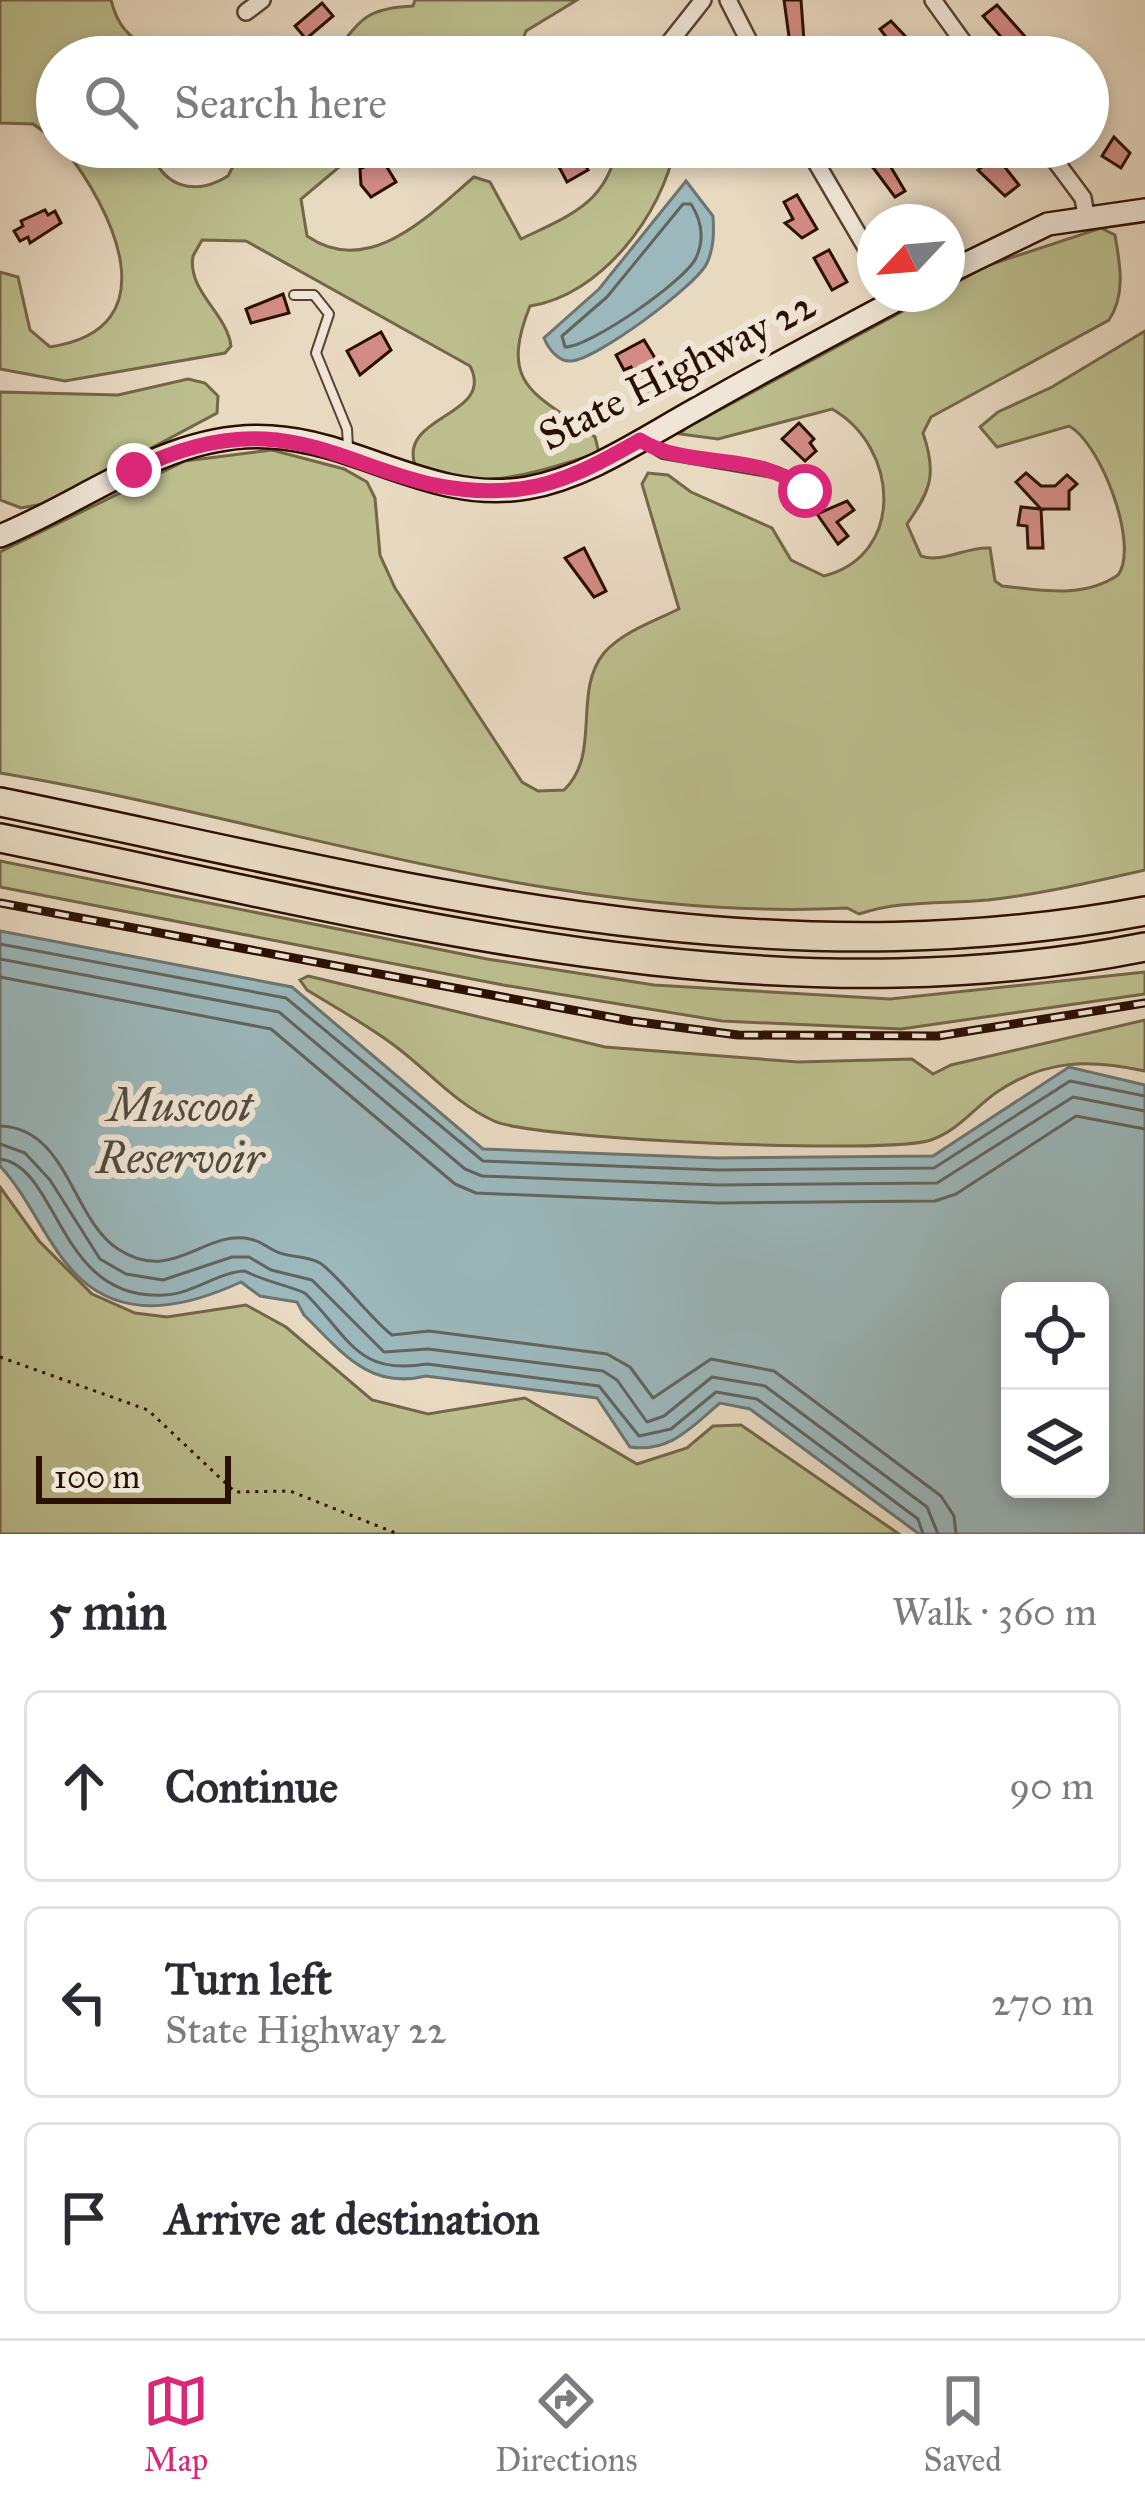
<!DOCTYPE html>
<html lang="en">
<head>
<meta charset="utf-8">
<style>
	:root { --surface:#fff; --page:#f2f2f3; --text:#2b2b33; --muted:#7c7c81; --line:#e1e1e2; --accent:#db2777 }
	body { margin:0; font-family:"IM FELL Great Primer",serif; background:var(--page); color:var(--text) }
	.controls { position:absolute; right:36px; bottom:36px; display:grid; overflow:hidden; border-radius:18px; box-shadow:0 6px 18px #0003 }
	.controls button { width:108px; height:108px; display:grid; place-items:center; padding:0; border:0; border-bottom:3px solid var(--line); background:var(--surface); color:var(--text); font:60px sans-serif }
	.compass { position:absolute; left:857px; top:204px; width:108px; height:108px; border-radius:50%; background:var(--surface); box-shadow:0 6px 18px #0003; rotate:244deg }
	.scale { position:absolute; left:36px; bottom:30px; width:195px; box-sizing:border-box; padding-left:12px; border:6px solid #2b0f00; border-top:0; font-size:33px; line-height:42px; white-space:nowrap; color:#2b0f00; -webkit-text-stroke:9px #f0e6d7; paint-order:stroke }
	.stop { position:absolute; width:36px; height:36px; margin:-27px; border:9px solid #db2777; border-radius:50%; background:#fff }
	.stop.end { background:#db2777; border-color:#fff; box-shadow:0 3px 12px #0008 }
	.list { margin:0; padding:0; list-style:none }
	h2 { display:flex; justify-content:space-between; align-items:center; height:156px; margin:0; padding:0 48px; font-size:51px }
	h2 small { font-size:39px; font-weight:400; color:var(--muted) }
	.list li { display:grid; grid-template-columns:78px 1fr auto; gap:36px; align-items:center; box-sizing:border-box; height:192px; margin:0 24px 24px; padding:0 24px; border:3px solid var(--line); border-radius:18px }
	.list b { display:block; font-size:45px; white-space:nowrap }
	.list p { margin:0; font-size:39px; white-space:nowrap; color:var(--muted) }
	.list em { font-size:39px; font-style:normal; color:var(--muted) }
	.icon { flex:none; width:66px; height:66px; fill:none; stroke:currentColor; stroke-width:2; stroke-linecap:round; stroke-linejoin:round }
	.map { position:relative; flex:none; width:1145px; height:1534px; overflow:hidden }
	.search { position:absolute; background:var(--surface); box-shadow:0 6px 18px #0003; left:36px; right:36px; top:36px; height:132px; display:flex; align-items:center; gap:30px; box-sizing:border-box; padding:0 42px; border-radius:66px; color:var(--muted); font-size:45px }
	.sheet { height:804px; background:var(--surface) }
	nav { display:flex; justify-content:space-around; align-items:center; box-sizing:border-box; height:168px; border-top:3px solid var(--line); background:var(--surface); font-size:33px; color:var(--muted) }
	nav a { display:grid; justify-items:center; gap:6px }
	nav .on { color:var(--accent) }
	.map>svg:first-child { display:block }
	.green { fill:#bcbe8e; stroke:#746647; stroke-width:3 }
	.water { fill:#9bb8bc; stroke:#6e7471; stroke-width:3; fill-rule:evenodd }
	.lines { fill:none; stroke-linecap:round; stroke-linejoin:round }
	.shore { stroke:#63645e; stroke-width:3 }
	.building { fill:#d38c85; stroke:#2b0f00; stroke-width:3 }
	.lane-casing { stroke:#5a4230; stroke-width:12 }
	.street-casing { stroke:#5a4230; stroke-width:20 }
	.secondary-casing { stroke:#2b0f00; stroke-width:26 }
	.highway-casing { stroke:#2b0f00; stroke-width:32 }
	.path { stroke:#2b0f00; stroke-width:3; stroke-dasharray:3 6; stroke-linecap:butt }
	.lane { stroke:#f0e6d7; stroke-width:8 }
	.street { stroke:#f0e6d7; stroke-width:15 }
	.secondary { stroke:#f0e6d7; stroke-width:21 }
	.highway { stroke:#e8d9c1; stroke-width:27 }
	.rail-casing { stroke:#2b0f00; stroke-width:9 }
	.rail { stroke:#f0e6d7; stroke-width:4.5; stroke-dasharray:14; stroke-linecap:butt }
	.route { stroke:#db2777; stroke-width:15 }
	.labels { text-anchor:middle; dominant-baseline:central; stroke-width:12; stroke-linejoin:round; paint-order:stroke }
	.street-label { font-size:42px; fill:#2b0f00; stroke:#f0e6d7 }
	.water-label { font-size:45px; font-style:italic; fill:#524a42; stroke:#f0e6d7 }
</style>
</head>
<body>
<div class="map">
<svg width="1145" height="1534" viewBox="0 0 1145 1534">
	<rect width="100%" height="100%" fill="#e8d9c1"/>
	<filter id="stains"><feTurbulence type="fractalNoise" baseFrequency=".00167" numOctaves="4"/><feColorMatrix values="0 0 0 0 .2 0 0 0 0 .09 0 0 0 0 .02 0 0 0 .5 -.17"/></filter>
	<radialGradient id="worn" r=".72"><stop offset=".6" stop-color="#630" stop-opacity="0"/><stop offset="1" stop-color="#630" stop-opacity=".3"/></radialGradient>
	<g class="green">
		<path d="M 0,0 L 111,0 C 124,54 164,51 211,47 L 221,57 L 57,57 L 57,141 L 33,124 L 0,123 Z"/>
		<path d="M 415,0 L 577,0 L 526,31 L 517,57 L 320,57 C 363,38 344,9 413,6 Z"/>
		<path d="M 63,147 L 150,147 C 161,187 194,197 228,176 L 243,147 L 363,147 L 301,199 L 307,236 C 369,279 429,215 474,177 L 490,182 L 521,239 C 569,216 607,203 617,147 L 675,147 C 662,214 602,295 530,306 C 497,388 538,394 595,437 L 599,453 C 540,471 474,496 415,465 C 398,415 496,416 470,366 L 246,241 L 202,240 L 193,256 C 187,291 227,313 231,346 L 225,353 L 65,381 L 0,369 L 0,272 L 18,277 L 30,330 L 50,347 C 172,329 112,208 63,147 Z"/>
		<path d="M 1101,228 L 1115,235 C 1120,264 1126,294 1109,320 L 931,417 L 923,433 C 937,474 931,490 907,524 L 921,556 C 942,564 967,546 990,548 L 995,581 L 1002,586 C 1042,590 1083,599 1118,575 C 1140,545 1100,442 1069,426 L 997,447 L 980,427 L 998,412 L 1052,387 L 1145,331 L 1145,870 C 1093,882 1041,894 988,900 C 943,904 901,900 859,914 L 847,908 C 561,923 279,820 0,773 L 0,552 L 185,461 L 272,450 L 344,469 L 367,482 L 375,498 L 380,555 L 395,588 L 522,782 L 538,791 L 564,790 C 602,754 572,692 604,653 C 622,632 654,621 679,609 L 642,484 L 648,473 L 668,475 L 691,492 L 772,528 L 791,560 L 824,576 C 906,555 899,447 832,409 L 718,439 L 680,434 L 686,428 L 935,294 L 947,294 L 947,288 L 986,266 Z"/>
		<polygon points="188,379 205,383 218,396 217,413 48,503 21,508 0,500 0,392 118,395"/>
		<polygon points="0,861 487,959 654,985 890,999 1145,972 1145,994 901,1029 722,1021 503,985 0,887"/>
		<path d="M 308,976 L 605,1047 L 798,1062 L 912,1059 L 933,1074 L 951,1065 L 1145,1020 L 1145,1071 C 1089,1059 1046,1059 997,1092 C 974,1108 959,1130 931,1140 C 889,1155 536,1140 494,1121 C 458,1105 430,1073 399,1049 C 371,1027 338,1009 307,990 L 300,980 Z"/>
		<polygon points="0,1187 39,1241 92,1294 135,1313 167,1317 246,1305 286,1327 372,1400 428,1414 525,1398 637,1464 687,1448 713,1426 741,1425 899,1534 0,1534"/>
	</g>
	<g class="water">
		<path d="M 686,181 L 713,216 C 714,232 714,248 707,263 C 697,285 596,360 571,361 C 558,362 548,348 544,338 L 599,289 Z"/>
		<path d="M 0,931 L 292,987 L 483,1149 L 718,1158 L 933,1156 L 1069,1067 L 1145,1085 L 1145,1534 L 919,1534 L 750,1409 L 720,1403 C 691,1427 670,1453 630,1447 L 597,1398 L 426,1376 C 369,1390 342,1352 304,1315 L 297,1302 L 260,1296 L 241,1282 C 191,1305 129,1322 82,1280 C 48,1250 32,1200 0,1166 ZM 1100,1291 L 1100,1489 L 1010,1489 L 1010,1291 Z"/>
	</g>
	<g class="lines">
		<g class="shore">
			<path d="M 683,204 L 691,204 C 702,221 705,238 696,258 C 685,281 590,347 565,347 L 562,336 L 607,297 Z"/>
			<polyline points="0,944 286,998 483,1161 718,1170 934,1168 1070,1081 1145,1096"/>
			<polyline points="0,959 279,1012 465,1169 482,1176 718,1185 937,1183 1073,1097 1145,1111"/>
			<polyline points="0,977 271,1029 455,1184 476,1193 717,1203 935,1201 956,1194 1076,1116 1145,1129"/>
			<path d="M 0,1126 C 68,1128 71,1218 118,1249 C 173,1285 204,1229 250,1239 C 261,1241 266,1247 275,1251 C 289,1258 306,1255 320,1263 C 337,1274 370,1318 392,1335 L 429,1331 L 607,1354 L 630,1367 L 653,1398 L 711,1359 L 774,1371 L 941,1496 L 954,1516 L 956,1534"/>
			<polyline points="0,1144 25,1153 50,1180 100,1259 126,1274 163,1280 232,1257 249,1257 271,1270 312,1280 384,1352 428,1349 603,1371 617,1380 647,1422 664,1416 712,1377 765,1386 927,1507 938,1534"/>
			<path d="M 0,1159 C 59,1166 58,1302 164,1295 C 193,1294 218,1272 245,1271 C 260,1280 300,1289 306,1294 C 349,1337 357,1376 427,1364 L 599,1386 L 639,1436 L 671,1429 L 716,1392 L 757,1399 L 918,1519 L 923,1534"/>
		</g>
	</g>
	<g class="building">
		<polygon points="784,0 801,0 804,41 790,44"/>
		<polygon points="322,3 333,16 306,39 295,26"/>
		<polygon points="997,5 1029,41 1014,52 983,16"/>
		<polygon points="891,21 919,51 912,57 893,53 870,57 890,42 880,29"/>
		<polygon points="1114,137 1130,153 1121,168 1102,156"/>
		<polygon points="577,151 588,170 567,182 558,165"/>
		<polygon points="882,152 905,191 895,197 868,161"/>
		<polygon points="996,156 1019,185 1005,196 978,170"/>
		<polygon points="382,159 396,182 371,197 361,185 360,169"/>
		<polygon points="797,195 817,229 802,238 785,223 793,219 784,202"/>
		<polygon points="45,210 48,215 55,211 61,223 30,243 28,237 20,241 14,231 23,226 21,221"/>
		<polygon points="829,250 847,282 832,290 814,258"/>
		<polygon points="283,294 289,313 251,323 246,309"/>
		<polygon points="381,332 391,350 360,375 347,351"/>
		<polygon points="644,340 658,363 664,361 673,383 647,397 631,367 624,370 616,355"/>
		<polygon points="799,423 814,439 810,443 816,451 805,461 782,439"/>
		<polygon points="1026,473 1041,486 1055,486 1067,475 1077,484 1069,491 1069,509 1041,509 1043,548 1028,548 1027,526 1018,525 1021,507 1041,509 1016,482"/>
		<polygon points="847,501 854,510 837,522 848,536 838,544 817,514"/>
		<polygon points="584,548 606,591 594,597 565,558"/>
	</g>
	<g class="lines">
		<g class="lane-casing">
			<g id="lane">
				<polyline points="294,295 314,295 329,314 316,353 347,429 348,447"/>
				<polyline points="646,444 663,454 785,475 805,491"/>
			</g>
		</g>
		<g class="street-casing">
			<g id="street">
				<polyline points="728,0 757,57"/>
				<polyline points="933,0 974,57"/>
				<polyline points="246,12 262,0"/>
				<polyline points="658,57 703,0"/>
				<polyline points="807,147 875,263"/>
				<polyline points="1045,147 1083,198 1086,215"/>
			</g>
		</g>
		<g class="secondary-casing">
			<g id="secondary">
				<polyline points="947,273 1048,224 1145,210"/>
				<path d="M 0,536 C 88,500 172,430 271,437 C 360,442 434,504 527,488 C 589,477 645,437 700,407 C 768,368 838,331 908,294"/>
			</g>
		</g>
		<g class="highway-casing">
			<g id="highway">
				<path d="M 0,802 C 387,881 747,986 1145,911"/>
				<path d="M 0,838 C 378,915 758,1024 1145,947"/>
			</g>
		</g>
		<polyline class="path" points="0,1357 148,1410 235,1492 290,1491 398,1534"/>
		<use href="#lane" class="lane"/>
		<use href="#street" class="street"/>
		<use href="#secondary" class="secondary"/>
		<use href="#highway" class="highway"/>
		<g class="rail-casing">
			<polyline id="rail" points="0,903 631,1021 738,1035 938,1036 1145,1003"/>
		</g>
		<use href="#rail" class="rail"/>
	</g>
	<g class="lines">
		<path class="route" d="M 134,470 C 312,383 365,507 520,489 C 563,484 603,461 640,440 C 689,471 763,450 805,491"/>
	</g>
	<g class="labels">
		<g class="street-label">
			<text transform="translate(677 370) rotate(-27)">State Highway 22</text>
		</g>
		<g class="water-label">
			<text x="180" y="1105">Muscoot<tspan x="180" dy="52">Reservoir</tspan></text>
		</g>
	</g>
	<rect width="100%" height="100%" filter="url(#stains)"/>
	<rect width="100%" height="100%" fill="url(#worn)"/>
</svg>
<div class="controls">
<button><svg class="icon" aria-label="locate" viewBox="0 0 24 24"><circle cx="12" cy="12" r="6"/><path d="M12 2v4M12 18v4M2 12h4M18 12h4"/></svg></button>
<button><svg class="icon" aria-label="layers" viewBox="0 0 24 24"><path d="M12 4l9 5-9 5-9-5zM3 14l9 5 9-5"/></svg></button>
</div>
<svg class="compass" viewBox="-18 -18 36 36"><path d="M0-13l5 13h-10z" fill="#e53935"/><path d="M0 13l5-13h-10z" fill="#7c7c81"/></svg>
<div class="scale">100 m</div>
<div class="stop" style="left:805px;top:491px"></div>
<div class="stop end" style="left:134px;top:470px"></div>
<div class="search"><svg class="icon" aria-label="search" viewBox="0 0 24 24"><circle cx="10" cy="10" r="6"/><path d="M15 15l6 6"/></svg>Search here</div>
</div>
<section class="sheet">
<h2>5 min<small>Walk · 360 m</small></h2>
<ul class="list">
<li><svg class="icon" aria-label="ahead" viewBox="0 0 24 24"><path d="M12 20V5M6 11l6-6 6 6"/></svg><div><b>Continue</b></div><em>90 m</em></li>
<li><svg class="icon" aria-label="left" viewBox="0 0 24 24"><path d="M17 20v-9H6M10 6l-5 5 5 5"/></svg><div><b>Turn left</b><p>State Highway 22</p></div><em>270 m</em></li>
<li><svg class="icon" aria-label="arrive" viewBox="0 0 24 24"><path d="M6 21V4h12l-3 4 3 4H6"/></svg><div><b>Arrive at destination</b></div></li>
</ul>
</section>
<nav>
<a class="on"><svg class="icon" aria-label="map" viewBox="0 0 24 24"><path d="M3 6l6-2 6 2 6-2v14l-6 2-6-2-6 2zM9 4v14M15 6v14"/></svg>Map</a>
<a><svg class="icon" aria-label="directions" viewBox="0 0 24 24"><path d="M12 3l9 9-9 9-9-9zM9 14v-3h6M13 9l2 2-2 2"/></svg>Directions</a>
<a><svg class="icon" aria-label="saved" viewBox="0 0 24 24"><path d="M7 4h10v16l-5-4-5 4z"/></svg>Saved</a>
</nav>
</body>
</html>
